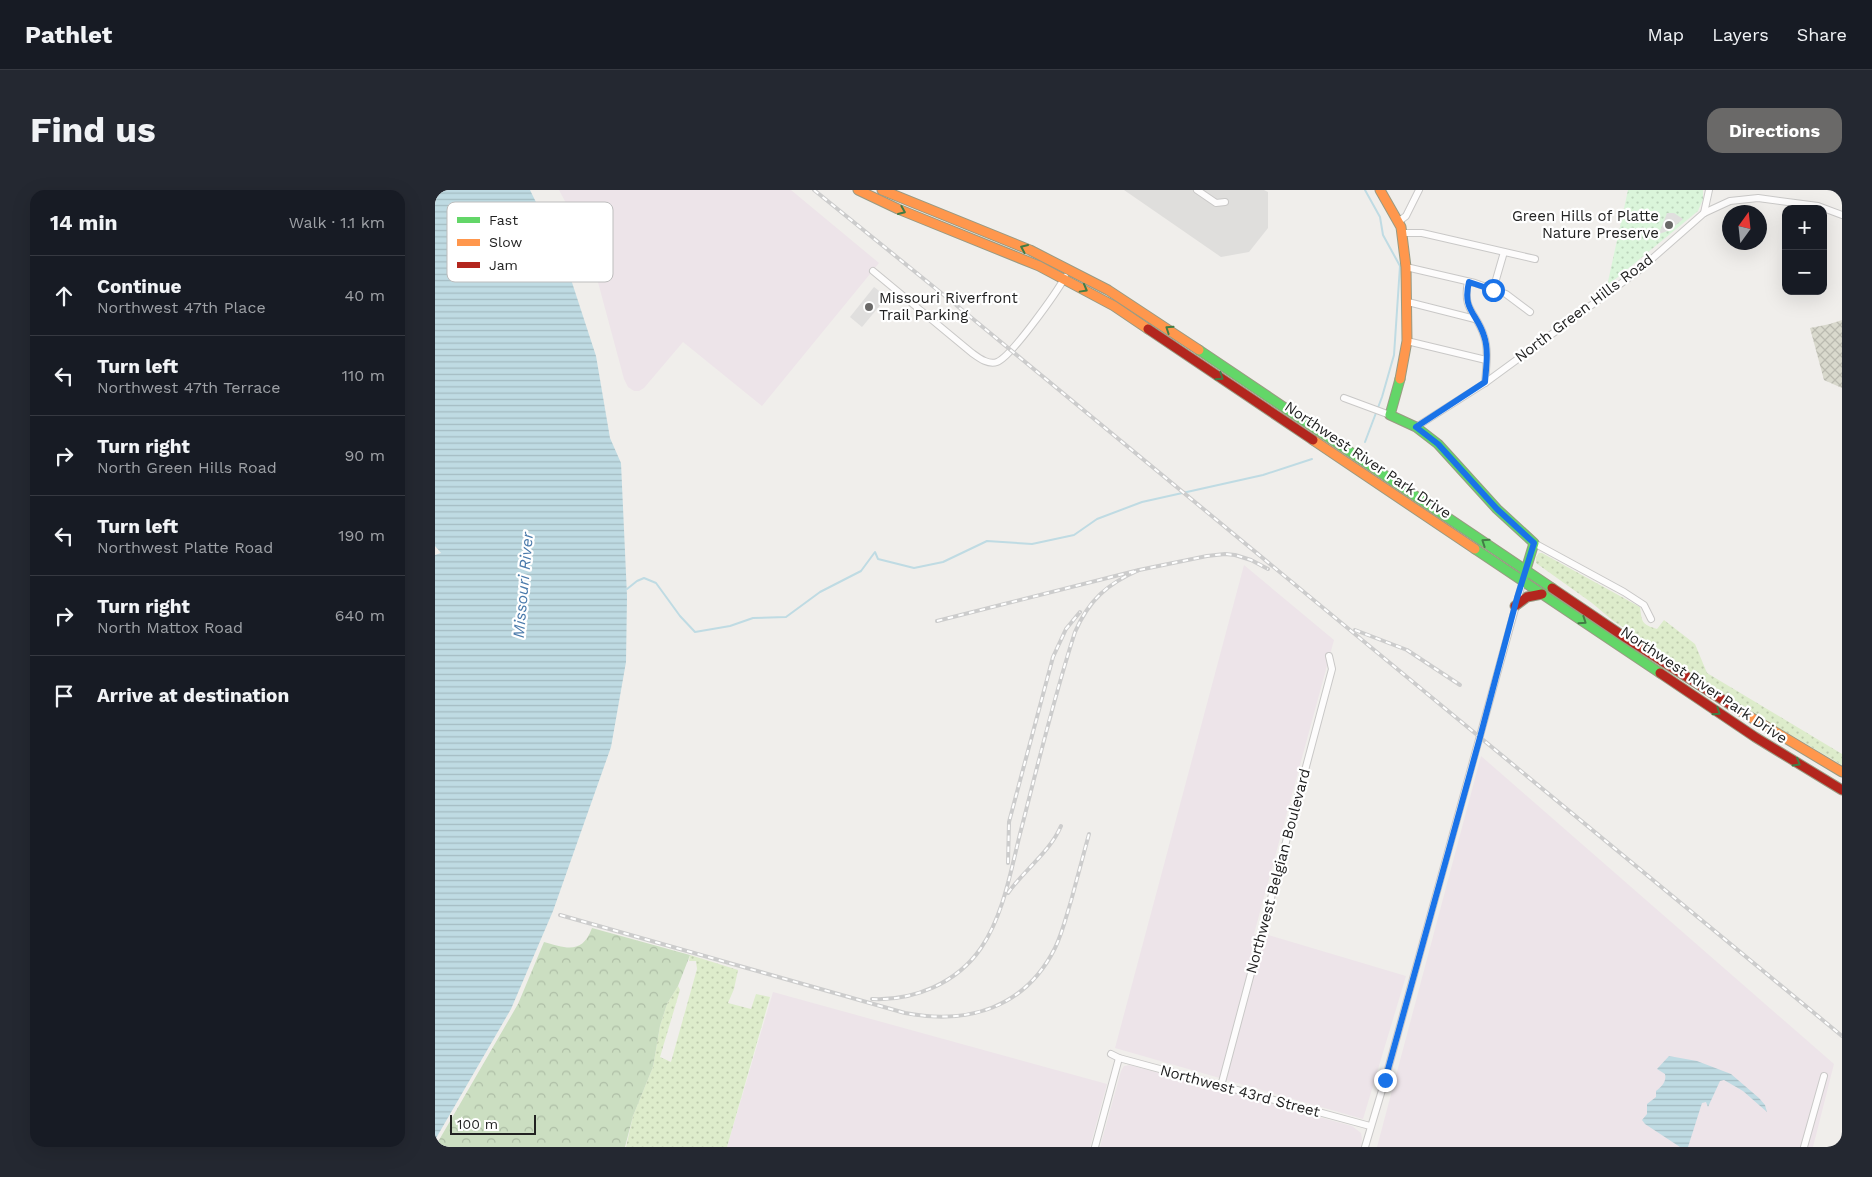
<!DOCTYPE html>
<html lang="en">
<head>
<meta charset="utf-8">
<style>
	:root { --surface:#171b24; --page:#242831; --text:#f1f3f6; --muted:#9ea1a6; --line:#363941; --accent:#6a6968 }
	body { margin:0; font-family:"Work Sans",sans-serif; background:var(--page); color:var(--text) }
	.controls { position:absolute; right:15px; top:15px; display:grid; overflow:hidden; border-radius:10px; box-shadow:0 5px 20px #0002 }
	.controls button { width:45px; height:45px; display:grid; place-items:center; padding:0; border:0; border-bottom:1px solid var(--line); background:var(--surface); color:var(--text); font:25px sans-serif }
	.compass { position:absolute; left:1287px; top:15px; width:45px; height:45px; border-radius:50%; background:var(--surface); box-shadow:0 5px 20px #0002; rotate:15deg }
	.scale { position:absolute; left:15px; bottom:12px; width:86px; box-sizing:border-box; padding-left:5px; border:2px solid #222; border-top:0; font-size:14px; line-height:18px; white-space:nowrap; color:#222; -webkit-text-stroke:4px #fff; paint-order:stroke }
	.stop { position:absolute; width:15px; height:15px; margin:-11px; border:4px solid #1a73e8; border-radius:50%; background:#fff }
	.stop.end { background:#1a73e8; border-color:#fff; box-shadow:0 1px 5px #0008 }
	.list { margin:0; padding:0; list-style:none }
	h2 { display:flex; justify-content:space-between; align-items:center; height:65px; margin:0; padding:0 20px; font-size:21px }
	h2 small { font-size:16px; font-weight:400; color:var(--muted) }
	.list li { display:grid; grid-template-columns:32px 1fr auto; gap:15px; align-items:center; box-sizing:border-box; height:80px; padding:0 20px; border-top:1px solid var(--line) }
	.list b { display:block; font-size:19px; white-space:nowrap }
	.list p { margin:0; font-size:16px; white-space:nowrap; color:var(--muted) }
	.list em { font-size:16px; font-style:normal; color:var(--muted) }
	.icon { flex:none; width:28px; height:28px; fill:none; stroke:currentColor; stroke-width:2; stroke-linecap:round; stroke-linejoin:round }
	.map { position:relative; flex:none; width:1407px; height:957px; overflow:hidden; border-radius:15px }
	header { display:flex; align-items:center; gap:30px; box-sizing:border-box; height:70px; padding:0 25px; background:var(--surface); border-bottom:1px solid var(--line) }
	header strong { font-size:24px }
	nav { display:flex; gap:28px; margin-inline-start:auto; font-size:18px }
	.intro { display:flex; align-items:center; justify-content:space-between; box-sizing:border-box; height:120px; padding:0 30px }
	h1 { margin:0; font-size:35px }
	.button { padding:12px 22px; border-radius:15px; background:var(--accent); color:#fff; font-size:18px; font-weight:700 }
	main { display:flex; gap:30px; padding:0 30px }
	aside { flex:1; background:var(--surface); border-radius:15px; box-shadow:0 5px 20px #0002 }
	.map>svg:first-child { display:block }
	.residential { fill:#dfdedc }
	.industrial { fill:#ede4e9 }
	.construction { fill:url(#construction-cross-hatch) }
	.grass { fill:url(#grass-dots) }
	.forest { fill:url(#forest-crowns) }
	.park { fill:url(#park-dots) }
	.parking { fill:#e0dfde }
	.water { fill:url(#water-rules) }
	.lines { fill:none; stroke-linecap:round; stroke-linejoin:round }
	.stream { stroke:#bfdbe3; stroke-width:2 }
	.street-casing { stroke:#c9c8c7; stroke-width:8 }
	.fast-casing { stroke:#999a82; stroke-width:11 }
	.slow-casing { stroke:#999a82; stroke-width:11 }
	.jam-casing { stroke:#999a82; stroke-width:11 }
	.street { stroke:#fdfcfc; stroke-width:6 }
	.fast { stroke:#63d668; stroke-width:9 }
	.slow { stroke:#ff974d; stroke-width:9 }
	.jam { stroke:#b3261e; stroke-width:9 }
	.rail-casing { stroke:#ccc; stroke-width:4 }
	.rail { stroke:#fff; stroke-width:2; stroke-dasharray:5.5; stroke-linecap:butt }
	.oneway { stroke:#427c45 }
	.route { stroke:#1a73e8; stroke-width:6 }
	.poi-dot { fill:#6a6968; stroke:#fff; stroke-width:2 }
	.labels { text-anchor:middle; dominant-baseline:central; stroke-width:4.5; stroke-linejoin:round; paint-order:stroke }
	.poi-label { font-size:15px; fill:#222; stroke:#fff; text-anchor:end }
	.street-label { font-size:15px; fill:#222; stroke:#fff }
	.water-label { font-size:16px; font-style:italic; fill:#4a7aab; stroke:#fff }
	.key { fill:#fff; stroke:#bdbdbd; stroke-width:1 }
	.key-label { font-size:14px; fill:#222 }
</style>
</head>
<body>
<header>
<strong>Pathlet</strong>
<nav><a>Map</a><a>Layers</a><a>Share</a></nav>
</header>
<div class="intro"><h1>Find us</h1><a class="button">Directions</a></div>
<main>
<aside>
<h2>14 min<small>Walk · 1.1 km</small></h2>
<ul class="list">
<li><svg class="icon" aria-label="ahead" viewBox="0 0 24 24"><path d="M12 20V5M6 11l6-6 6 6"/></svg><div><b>Continue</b><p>Northwest 47th Place</p></div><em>40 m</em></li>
<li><svg class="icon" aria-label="left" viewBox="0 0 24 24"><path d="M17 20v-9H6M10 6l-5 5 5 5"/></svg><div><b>Turn left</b><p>Northwest 47th Terrace</p></div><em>110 m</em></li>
<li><svg class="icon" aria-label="right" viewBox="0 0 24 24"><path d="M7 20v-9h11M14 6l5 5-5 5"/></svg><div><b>Turn right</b><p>North Green Hills Road</p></div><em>90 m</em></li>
<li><svg class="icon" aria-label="left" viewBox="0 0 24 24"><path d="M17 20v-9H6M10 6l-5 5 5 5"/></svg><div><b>Turn left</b><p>Northwest Platte Road</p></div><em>190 m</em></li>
<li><svg class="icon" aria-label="right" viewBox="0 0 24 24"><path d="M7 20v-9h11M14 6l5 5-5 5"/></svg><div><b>Turn right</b><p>North Mattox Road</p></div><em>640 m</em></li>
<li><svg class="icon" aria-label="arrive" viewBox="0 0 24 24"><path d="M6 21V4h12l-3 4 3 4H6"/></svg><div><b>Arrive at destination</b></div></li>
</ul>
</aside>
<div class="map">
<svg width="1407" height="957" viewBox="0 0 1407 957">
	<defs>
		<pattern id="construction-cross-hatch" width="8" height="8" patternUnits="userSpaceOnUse" patternTransform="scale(1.25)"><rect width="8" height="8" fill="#d9d9cd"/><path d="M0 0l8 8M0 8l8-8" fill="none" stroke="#babab0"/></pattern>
		<pattern id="grass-dots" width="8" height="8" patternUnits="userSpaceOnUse" patternTransform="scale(1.25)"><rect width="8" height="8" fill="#ddeccb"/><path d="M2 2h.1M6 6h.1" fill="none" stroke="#bdcaae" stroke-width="1.8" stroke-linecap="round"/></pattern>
		<pattern id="forest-crowns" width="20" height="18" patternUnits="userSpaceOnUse" patternTransform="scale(1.25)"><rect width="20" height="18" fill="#cbdec1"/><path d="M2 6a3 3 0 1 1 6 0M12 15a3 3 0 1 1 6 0" fill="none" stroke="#aebea6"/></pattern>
		<pattern id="park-dots" width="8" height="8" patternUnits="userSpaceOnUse" patternTransform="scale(1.25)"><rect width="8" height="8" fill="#daf5da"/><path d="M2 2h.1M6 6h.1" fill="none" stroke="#bbd2bb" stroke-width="1.8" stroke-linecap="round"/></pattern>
		<pattern id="water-rules" width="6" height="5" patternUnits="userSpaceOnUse" patternTransform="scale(1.25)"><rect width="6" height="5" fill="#bfdbe3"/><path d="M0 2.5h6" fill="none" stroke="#a4bcc2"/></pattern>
	</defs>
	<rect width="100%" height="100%" fill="#f0eeeb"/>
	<polygon class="residential" points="689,0 829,0 833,2 833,38 814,62 786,67"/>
	<g class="industrial">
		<polygon points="124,0 356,0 444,73 327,216 248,152 209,198 204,201 199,201 193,197 189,189 153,55"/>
		<polygon points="809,375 899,450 819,744 833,745 971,786 928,929 680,858"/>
		<polygon points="1046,566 1399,874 1378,957 942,957"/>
		<polygon points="338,802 672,894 655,957 292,957"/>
		<polygon points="695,875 917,936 926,943 927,949 926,957 665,957 686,881 689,876"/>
	</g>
	<polygon class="construction" points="1407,130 1407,198 1389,190 1375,138 1395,134"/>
	<g class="grass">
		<path d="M 1104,363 L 1107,363 L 1205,417 C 1207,432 1206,434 1222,439 L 1229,430 L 1260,454 L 1272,483 L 1407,564 L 1407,575 L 1317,522 L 1177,430 L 1157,413 L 1101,373 L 1101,367 Z"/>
		<polygon points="255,765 303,780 299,799 293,813 316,819 321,804 335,807 292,957 191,957 198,926 218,877 225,836 232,814 243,796 245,800 225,867 236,872 262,779 261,771 254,771"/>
	</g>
	<path class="forest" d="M 157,738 L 255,765 L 243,796 L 232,814 L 225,836 L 218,877 L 198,926 L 190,957 L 0,957 L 83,814 L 109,752 C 131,758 147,765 157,738 Z"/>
	<polygon class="park" points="1193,0 1268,0 1268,9 1263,21 1172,96"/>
	<g class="parking">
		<polygon points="1232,23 1239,23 1248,29 1235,40 1224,44"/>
		<polygon points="439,97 452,107 427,137 415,127"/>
	</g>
	<g class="water">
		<polygon points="0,0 95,0 130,71 161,166 175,248 186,273 192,406 191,472 176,557 118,721 76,819 0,950 0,365 6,363 0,356"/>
		<path d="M 1234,866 L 1262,871 L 1296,884 L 1324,908 L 1330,915 L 1332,922 L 1308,901 L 1289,890 L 1285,891 L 1273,917 L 1271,912 L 1267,913 L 1253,957 L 1245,957 L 1210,934 L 1207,930 L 1212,924 L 1212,914 L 1221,907 L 1221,901 C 1226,897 1232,892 1230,884 L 1222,879 Z"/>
	</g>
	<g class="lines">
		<g class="stream">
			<polyline points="930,0 945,27 948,45 965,76 959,165 947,207 930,252"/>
			<polyline points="192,399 202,391 209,388 221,393 245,426 260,442 295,436 318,428 351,427 385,402 426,381 440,362 443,369 479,378 508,372 552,351 597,354 639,345 662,329 707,312 828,285 877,269"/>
		</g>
		<g class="street-casing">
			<g id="street">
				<polyline points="762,0 781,13 790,12"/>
				<polyline points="1269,23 1274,0"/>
				<polyline points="963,32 971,26 984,0"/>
				<polyline points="967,43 987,43 1100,69"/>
				<polyline points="971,77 1040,93 1071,104 1095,122"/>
				<path d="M 438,81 L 537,163 C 544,168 553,175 562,172 C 576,167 622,102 630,87"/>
				<path d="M 1033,92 C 1027,120 1042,123 1049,146 C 1054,160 1051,178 1050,193"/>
				<polyline points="1058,100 1069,62"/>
				<polyline points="973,112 1040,129"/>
				<polyline points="972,151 1051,170"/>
				<polyline points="909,208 955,225"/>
				<polyline points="981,237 1050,193 1203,81 1269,23 1295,11 1323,8 1383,16 1407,25"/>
				<polyline points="1099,353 1189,402 1209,415 1216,429"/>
				<polyline points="676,864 684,868 935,936"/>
				<polyline points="786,896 897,479 894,466"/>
				<polyline points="660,957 684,868"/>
				<polyline points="930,957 950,890 1088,390"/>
				<polyline points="1369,957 1389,886"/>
			</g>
		</g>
		<g class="fast-casing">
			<g id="fast">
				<polyline points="764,160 1117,398"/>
				<polyline points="965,189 955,225 981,237 1003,254 1062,319 1099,353 1089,386"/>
				<polyline points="1040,359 1225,483"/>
			</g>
		</g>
		<g class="slow-casing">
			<g id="slow">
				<polyline points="423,0 463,19 604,76 679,116 713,139"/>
				<polyline points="447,0 595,60 673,100 764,160"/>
				<polyline points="945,0 966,37 971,77 972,151 965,189"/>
				<polyline points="878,250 1040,359"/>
				<polyline points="1302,519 1407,582"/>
			</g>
		</g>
		<g class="jam-casing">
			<g id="jam">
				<polyline points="713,139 878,250"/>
				<polyline points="1117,398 1191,448 1302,519"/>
				<polyline points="1080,416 1092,407 1107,404"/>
				<polyline points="1225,483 1320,547 1407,600"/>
			</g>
		</g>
		<use href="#street" class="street"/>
		<use href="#fast" class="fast"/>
		<use href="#slow" class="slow"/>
		<use href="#jam" class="jam"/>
		<g class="rail-casing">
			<g id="rail">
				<polyline points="379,0 526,119 1407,846"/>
				<polyline points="502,431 704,380 772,366 790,364 800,365 816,370 833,379"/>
				<polyline points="920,440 972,460 1025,495"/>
				<polyline points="573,673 574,632 618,467 631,439 645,422"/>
				<path d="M 573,703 C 589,680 615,662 626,636"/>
				<path d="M 125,725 L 470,823 C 533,835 590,818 620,758 C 627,744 631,727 636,711 C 642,689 648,666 654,644"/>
				<path d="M 437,809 C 479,811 522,793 546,758 C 569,724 576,679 586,640 C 603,574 619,507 640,442 C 654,410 672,394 704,380"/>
			</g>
		</g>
		<use href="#rail" class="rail"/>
	</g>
	<defs><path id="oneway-chevron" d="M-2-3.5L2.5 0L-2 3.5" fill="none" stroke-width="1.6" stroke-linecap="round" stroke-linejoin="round" transform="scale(1.25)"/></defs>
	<g class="oneway">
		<use href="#oneway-chevron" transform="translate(467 21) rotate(23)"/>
		<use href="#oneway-chevron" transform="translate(589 58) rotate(-156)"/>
		<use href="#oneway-chevron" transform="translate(649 99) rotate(29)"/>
		<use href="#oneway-chevron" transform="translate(734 139) rotate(-146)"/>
		<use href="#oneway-chevron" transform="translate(785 187) rotate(34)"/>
		<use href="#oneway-chevron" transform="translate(1050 352) rotate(-146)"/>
		<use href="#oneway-chevron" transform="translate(1148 431) rotate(34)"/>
		<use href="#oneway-chevron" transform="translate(1282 522) rotate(34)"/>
		<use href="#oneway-chevron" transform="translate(1362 573) rotate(31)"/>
	</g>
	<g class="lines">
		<path class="route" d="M 950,890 L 1044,551 L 1082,408 L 1099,353 L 1062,319 L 1003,254 L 981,237 L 1050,192 C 1051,178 1054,160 1049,146 C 1042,123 1027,120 1034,92 L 1058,100"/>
	</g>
	<g class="poi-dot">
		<circle cx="1234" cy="35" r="5"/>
		<circle cx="434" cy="117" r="5"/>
	</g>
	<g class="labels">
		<g class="poi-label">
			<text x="1224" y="26">Green Hills of Platte<tspan x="1224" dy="17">Nature Preserve</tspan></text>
			<text x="444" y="108" text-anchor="start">Missouri Riverfront<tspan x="444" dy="17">Trail Parking</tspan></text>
		</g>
		<g class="street-label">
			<text transform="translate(1149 118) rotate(-37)">North Green Hills Road</text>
			<text transform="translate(933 270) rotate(34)">Northwest River Park Drive</text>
			<text transform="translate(1269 495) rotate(34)">Northwest River Park Drive</text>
			<text transform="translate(843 681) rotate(-75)">Northwest Belgian Boulevard</text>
			<text transform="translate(805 901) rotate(15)">Northwest 43rd Street</text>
		</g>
		<g class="water-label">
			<text transform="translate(88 395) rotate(-85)">Missouri River</text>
		</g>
	</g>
	<rect x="12" y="12" width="166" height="80" rx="8" class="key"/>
	<rect x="22" y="27" width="23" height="6" fill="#63d668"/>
	<rect x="22" y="49" width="23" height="7" fill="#ff974d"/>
	<rect x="22" y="72" width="23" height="6" fill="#b3261e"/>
	<g class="key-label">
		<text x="54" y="35">Fast</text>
		<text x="54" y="57">Slow</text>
		<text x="54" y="80">Jam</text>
	</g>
</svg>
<div class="controls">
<button>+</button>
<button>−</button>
</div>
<svg class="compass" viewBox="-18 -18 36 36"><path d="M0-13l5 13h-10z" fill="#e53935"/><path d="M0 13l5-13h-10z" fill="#9ea1a6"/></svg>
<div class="scale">100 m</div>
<div class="stop" style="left:1058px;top:100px"></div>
<div class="stop end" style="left:950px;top:890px"></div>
</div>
</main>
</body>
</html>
